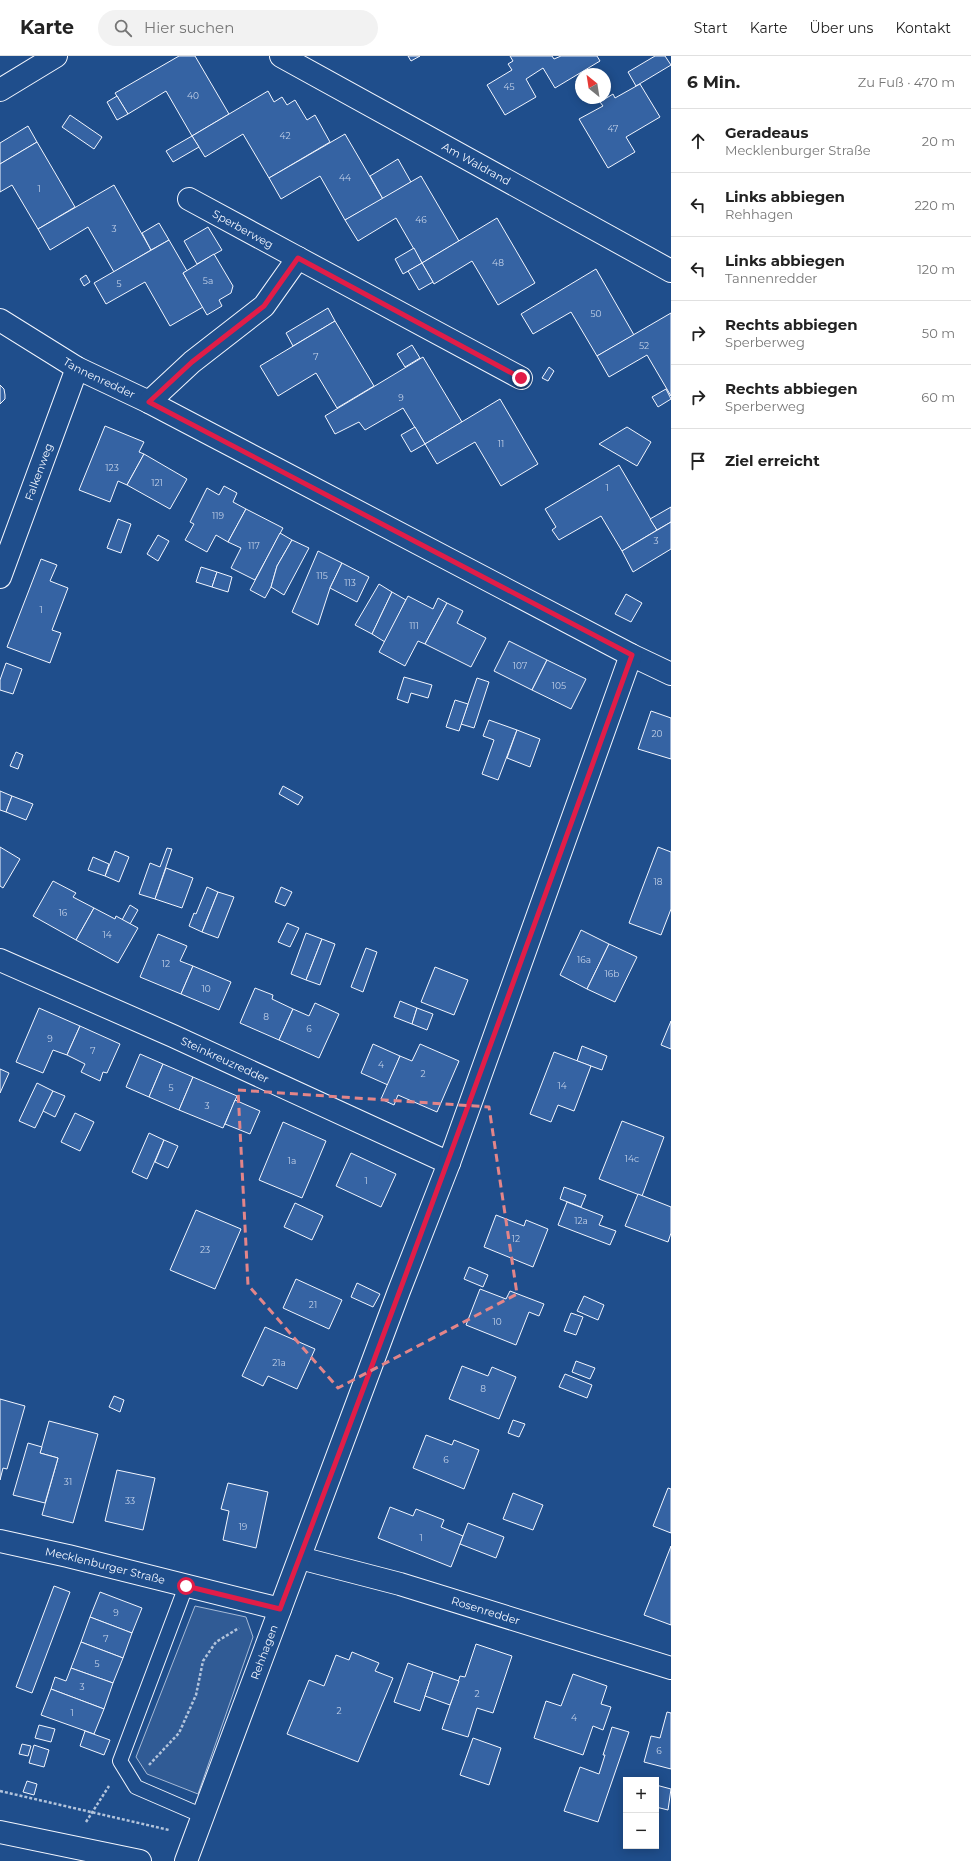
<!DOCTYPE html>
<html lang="de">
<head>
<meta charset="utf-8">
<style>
	:root { --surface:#fff; --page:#f2f2f2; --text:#222; --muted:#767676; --line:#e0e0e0 }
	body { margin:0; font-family:Montserrat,sans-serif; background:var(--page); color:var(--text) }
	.controls { position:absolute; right:12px; bottom:12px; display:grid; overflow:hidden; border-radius:0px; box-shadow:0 2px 10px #0003 }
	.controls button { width:36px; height:36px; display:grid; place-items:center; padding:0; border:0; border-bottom:1px solid var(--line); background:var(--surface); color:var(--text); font:20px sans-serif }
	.compass { position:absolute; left:575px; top:12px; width:36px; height:36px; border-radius:50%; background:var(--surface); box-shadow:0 2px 10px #0003; rotate:330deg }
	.stop { position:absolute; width:12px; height:12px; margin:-9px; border:3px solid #e11d48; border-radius:50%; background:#fff }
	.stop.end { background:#e11d48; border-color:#fff; box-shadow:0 1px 4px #0008 }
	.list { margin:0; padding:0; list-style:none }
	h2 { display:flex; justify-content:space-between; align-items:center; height:52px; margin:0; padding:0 16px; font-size:17px }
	h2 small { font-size:13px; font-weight:400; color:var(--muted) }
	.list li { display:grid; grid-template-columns:26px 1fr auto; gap:12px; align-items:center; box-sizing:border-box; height:64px; padding:0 16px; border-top:1px solid var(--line) }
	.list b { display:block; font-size:15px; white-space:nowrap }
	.list p { margin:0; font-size:13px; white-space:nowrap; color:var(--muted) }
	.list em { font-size:13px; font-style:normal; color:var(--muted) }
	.icon { flex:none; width:22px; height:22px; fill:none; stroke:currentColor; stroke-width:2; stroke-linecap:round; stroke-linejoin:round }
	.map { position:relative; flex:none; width:671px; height:1805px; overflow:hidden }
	header { display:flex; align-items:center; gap:24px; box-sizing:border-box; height:56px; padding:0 20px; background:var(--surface); border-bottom:1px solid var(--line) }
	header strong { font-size:19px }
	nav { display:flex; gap:22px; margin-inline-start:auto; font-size:14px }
	.search { width:280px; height:36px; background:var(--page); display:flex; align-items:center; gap:10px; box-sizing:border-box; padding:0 14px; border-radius:22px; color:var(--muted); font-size:15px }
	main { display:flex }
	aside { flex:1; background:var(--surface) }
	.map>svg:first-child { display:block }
	.grass { fill:#305b95; stroke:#a8bbd7 }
	.building { fill:#3563a3; stroke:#f2f6ff }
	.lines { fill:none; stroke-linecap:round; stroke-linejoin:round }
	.service-casing { stroke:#f2f6ff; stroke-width:16 }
	.minor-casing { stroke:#f2f6ff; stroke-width:24 }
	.secondary-casing { stroke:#f2f6ff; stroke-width:24 }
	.path { stroke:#b3c4dc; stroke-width:2.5; stroke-dasharray:3 2; stroke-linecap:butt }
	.service { stroke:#1f4e8c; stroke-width:14 }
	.minor { stroke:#1f4e8c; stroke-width:22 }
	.secondary { stroke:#1f4e8c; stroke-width:22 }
	.route { stroke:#e11d48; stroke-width:5 }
	.marked { fill:none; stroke:#e38589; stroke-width:3; stroke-dasharray:8 5; stroke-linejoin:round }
	.labels { text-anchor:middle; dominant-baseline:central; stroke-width:3; stroke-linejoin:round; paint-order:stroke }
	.number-label { font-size:9px; fill:#c3d1e8 }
	.street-label { font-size:11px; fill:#f2f6ff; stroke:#1f4e8c }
</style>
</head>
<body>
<header>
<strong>Karte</strong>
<div class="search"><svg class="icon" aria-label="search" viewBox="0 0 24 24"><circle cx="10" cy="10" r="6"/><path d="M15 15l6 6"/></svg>Hier suchen</div>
<nav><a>Start</a><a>Karte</a><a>Über uns</a><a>Kontakt</a></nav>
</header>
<main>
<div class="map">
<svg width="671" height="1805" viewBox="0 0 671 1805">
	<rect width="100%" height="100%" fill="#1f4e8c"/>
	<polygon class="grass" points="195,1550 246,1561 253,1581 198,1738 147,1718 136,1701"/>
	<g class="building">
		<polygon points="179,0 195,0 229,58 192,80 166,35 128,58 115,37"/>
		<polygon points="408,0 420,0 411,5"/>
		<polygon points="510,0 552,0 554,3 561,0 597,0 600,5 555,32 543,12 526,23 536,41 505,59 487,29 512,14 508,8 513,5"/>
		<polygon points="655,0 665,0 671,9 636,30 628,16"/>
		<polygon points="640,28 660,61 626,81 635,96 608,112 579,63 603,50 600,46 613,38 615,42"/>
		<polygon points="268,35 274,46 282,41 287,49 295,44 307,64 315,59 330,86 269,122 243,78 205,101 192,80"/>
		<polygon points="117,40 128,58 117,64 107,46"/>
		<polygon points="70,59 102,81 94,93 62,71"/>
		<polygon points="28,70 37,86 0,108 0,87"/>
		<polygon points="345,78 383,143 345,164 320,120 281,143 269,122"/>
		<polygon points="192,80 199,91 173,106 166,95"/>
		<polygon points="37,86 75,151 38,173 12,129 0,136 0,108"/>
		<polygon points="398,103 411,126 383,143 370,120"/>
		<polygon points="421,120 459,185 422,207 396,162 358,185 345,164"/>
		<polygon points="114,129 151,194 114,216 88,171 50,194 38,173"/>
		<polygon points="497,162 535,227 498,249 472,205 434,228 422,207"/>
		<polygon points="159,167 169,184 151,194 142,177"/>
		<polygon points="208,171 222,194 197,208 184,185"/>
		<polygon points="169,184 187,215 183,217 203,251 170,270 145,226 106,248 94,227"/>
		<polygon points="414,192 422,207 403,218 395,203"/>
		<polygon points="214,198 233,230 231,237 219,244 222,250 207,259 183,217"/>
		<polygon points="422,207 433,226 419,234 408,215"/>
		<polygon points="596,213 634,279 597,300 571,256 533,278 521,258"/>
		<polygon points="86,219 90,226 84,230 80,223"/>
		<polygon points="328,252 335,265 293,290 286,277"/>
		<polygon points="671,257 671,340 647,299 609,321 597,300"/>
		<polygon points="335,265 374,330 337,352 316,317 278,340 260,310"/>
		<polygon points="412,289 420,302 405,311 397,298"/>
		<polygon points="423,301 462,366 425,388 403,352 365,374 359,366 335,378 325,360"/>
		<polygon points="549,311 554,315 548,325 542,322"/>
		<polygon points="0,329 4,333 5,339 5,343 0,348"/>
		<polygon points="666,333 671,343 658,351 652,341"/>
		<polygon points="500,343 538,408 501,430 475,386 437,408 425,388"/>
		<polygon points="105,370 144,386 139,396 144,398 127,429 118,425 110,446 79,434"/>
		<polygon points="415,371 425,388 411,396 401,379"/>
		<polygon points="627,371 651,386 637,410 599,388"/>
		<polygon points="144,398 187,423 170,453 127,429"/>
		<polygon points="619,409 657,474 622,495 601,460 559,484 552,474 556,471 545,453"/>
		<polygon points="224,430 237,437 233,446 246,453 228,486 216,479 207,496 185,484 194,468 190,466 207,432 219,439"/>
		<polygon points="671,451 671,466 657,474 650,463"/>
		<polygon points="246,453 283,472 255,524 231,512 241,492 228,486"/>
		<polygon points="118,463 131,468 121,497 107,492"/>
		<polygon points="671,466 671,493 633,516 622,495"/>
		<polygon points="280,477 292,484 277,510 271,531 265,542 250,534"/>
		<polygon points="158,479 169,485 158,505 147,498"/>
		<polygon points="292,484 309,492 284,539 271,531 277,510"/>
		<polygon points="318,495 342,507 330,532 318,569 292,556"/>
		<polygon points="41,503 57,509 50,525 68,532 52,574 61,577 50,607 7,591"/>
		<polygon points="342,507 369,521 357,546 330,532"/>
		<polygon points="201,511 217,516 212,531 196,526"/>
		<polygon points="217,516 232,521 228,536 212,531"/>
		<polygon points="379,528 392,536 372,578 355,569"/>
		<polygon points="392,536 406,544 385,586 372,578"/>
		<polygon points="626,538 642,547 631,566 615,558"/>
		<polygon points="408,540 433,553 438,542 447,547 425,588 418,585 405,610 379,596"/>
		<polygon points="447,547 463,555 457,567 486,582 471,611 425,588"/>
		<polygon points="509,585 547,604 532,634 494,615"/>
		<polygon points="547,604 586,623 571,653 532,634"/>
		<polygon points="6,607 22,613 13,638 0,634 0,624"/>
		<polygon points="404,621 432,629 428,642 411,637 408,647 397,643"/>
		<polygon points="477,622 489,626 474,672 461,668"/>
		<polygon points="455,644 468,648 459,675 446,671"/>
		<polygon points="651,655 671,662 671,703 638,693"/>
		<polygon points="489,664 517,674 498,724 482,718 494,684 483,680"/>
		<polygon points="517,674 540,683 530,711 507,702"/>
		<polygon points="16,696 23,699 18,713 10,710"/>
		<polygon points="283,730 303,741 298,749 279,738"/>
		<polygon points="0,735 12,740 6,756 0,754"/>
		<polygon points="12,740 33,748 26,764 6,756"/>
		<polygon points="0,791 20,803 3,832 0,830"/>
		<polygon points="658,791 671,796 671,853 661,879 629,867"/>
		<polygon points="167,792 172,793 155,843 139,838 150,807 160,811"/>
		<polygon points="115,795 129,801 119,826 105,820"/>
		<polygon points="93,801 109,808 105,820 88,814"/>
		<polygon points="166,812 193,822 182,852 155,843"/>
		<polygon points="53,825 76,837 73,841 94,852 76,884 33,860"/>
		<polygon points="207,831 218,836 202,876 189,870 194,857 196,858"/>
		<polygon points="281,831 292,836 285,850 275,846"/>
		<polygon points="218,836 234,841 218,882 202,876"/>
		<polygon points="130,849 138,854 130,868 122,864"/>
		<polygon points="94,852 115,863 116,860 138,872 118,907 76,884"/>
		<polygon points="287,867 299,872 290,891 278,886"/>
		<polygon points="581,874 609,888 587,933 560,919"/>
		<polygon points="306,877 322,883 306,924 291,918"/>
		<polygon points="158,878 187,890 180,905 193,910 181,938 140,921"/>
		<polygon points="322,883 335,888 320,929 306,924"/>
		<polygon points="609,888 637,901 615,946 587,933"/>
		<polygon points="366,892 377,896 363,936 351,931"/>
		<polygon points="193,910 231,926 219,954 181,938"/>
		<polygon points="435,911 468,924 454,959 421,946"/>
		<polygon points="255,932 273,939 272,943 293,953 279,984 240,967"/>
		<polygon points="400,945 417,952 412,968 394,961"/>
		<polygon points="315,947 339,958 319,1002 279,984 293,953 309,960"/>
		<polygon points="39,952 80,970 67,999 53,994 43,1017 16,1006"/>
		<polygon points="417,952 433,958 427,974 412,968"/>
		<polygon points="671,965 671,993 661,989"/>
		<polygon points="80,970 120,988 107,1017 103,1016 100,1025 81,1016 85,1008 67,999"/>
		<polygon points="373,988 400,1000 388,1029 361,1017"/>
		<polygon points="420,988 459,1005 437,1056 398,1039 394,1049 381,1043 400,1000 412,1005"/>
		<polygon points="582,990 607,1000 602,1014 577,1005"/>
		<polygon points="554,996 591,1010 574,1055 558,1049 551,1066 530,1058"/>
		<polygon points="140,998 163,1008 149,1041 126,1031"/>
		<polygon points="163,1008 193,1021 179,1054 149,1041"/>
		<polygon points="0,1013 9,1017 0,1037"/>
		<polygon points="193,1021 237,1040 223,1072 179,1054"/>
		<polygon points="37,1027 53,1035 35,1072 19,1065"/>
		<polygon points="53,1035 65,1040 55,1061 43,1055"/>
		<polygon points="235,1044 260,1055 250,1078 225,1068"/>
		<polygon points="75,1057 94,1066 80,1095 61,1086"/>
		<polygon points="622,1065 664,1081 642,1140 599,1123"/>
		<polygon points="283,1066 326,1085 302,1142 259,1124"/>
		<polygon points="149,1077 164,1084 147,1123 132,1116"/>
		<polygon points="164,1084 178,1090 168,1112 155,1106"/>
		<polygon points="351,1097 396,1118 381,1151 336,1130"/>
		<polygon points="564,1131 586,1139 581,1151 560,1143"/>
		<polygon points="638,1138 671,1151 671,1177 668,1186 625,1170"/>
		<polygon points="567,1146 603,1160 599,1169 616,1175 610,1189 558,1169"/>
		<polygon points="295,1147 323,1160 312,1184 284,1171"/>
		<polygon points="196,1154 241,1173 215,1233 170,1214"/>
		<polygon points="496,1159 524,1170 526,1164 548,1173 533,1211 484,1191"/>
		<polygon points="469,1211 488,1219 483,1231 464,1223"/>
		<polygon points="296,1223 342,1244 329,1273 283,1252"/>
		<polygon points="357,1227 380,1238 373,1251 351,1241"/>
		<polygon points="480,1233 506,1243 510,1235 544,1248 539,1260 529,1256 516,1289 466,1269"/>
		<polygon points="584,1240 604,1249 598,1264 577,1255"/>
		<polygon points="571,1257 583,1261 576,1279 564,1275"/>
		<polygon points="265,1271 315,1293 297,1333 268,1320 263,1330 242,1320"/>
		<polygon points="576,1305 595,1312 590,1323 572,1316"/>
		<polygon points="462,1310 488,1320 492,1311 516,1321 499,1363 449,1343"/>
		<polygon points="565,1318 592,1329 587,1342 559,1331"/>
		<polygon points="114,1340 124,1344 120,1356 109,1351"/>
		<polygon points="0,1343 25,1350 7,1413 3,1412 0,1424"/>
		<polygon points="513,1364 525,1368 519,1381 508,1377"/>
		<polygon points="49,1365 98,1378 73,1467 42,1459 58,1402 40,1397"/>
		<polygon points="426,1379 452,1389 454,1384 479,1394 464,1433 413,1412"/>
		<polygon points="28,1387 42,1391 40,1397 58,1402 45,1447 13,1439"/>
		<polygon points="117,1414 155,1422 143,1474 105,1465"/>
		<polygon points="228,1427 268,1436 256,1492 223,1484 229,1455 221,1453"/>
		<polygon points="668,1432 671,1433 671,1477 653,1470"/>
		<polygon points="513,1437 543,1449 533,1474 503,1463"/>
		<polygon points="390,1451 413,1460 416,1453 444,1464 441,1471 463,1480 451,1511 378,1482"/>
		<polygon points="468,1467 504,1481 496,1502 460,1488"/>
		<polygon points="671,1490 671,1569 644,1559"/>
		<polygon points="54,1530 70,1536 32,1637 16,1631"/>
		<polygon points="100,1536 142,1552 132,1577 90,1561"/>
		<polygon points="90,1561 132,1577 123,1602 81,1586"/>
		<polygon points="81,1586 123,1602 113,1627 71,1612"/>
		<polygon points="476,1588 512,1600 493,1657 477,1652 468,1681 442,1673 460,1620 465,1621"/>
		<polygon points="352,1596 379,1607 375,1615 393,1622 358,1706 287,1678 309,1624 324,1630 336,1599 349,1604"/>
		<polygon points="408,1607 433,1616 420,1655 394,1646"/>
		<polygon points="71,1612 113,1627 104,1653 51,1633 55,1621 66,1625"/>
		<polygon points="433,1616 459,1625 450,1649 425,1640"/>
		<polygon points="573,1618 607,1630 601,1648 611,1651 603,1674 593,1670 583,1699 534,1682 546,1645 561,1650"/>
		<polygon points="51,1633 104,1653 94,1678 41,1659"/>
		<polygon points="667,1656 671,1657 671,1713 644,1706 651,1680 660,1682"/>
		<polygon points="39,1669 55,1673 51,1686 35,1682"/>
		<polygon points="612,1671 629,1676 598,1766 564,1755 580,1711 599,1718 605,1699 603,1699"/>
		<polygon points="85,1675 110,1684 104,1699 80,1690"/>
		<polygon points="473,1682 501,1692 489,1729 460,1719"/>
		<polygon points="22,1688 31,1690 28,1700 19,1698"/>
		<polygon points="34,1689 49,1694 44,1711 29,1707"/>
		<polygon points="27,1725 37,1728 34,1739 23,1736"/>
		<polygon points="656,1729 671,1733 668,1754 656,1751"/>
	</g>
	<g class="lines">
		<g class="service-casing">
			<polyline id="service" points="186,1530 120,1705 136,1731 203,1760"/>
		</g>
		<g class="minor-casing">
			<g id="minor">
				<path id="s1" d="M 281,0 L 671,215"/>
				<polyline points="0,34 56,0"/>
				<polyline points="298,202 521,322"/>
				<path id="s2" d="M 0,264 L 77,312 L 149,346 L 631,599 L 671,618"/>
				<polyline points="149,346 192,306 264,250 298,202 189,143"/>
				<path id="s3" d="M 0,521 L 77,312"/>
				<path id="s4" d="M 0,904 L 173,980 L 449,1107"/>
				<path id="s5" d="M 0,1485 L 68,1500 L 280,1553"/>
				<path id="s6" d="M 300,1502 L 400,1528 L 671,1612"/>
				<path id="s7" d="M 186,1805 L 399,1235 L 449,1107 L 631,599"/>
			</g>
		</g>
		<g class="secondary-casing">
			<polyline id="secondary" points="0,1776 140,1805"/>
		</g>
		<g class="path">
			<polyline points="149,1709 179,1677 196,1639 203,1605 216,1586 239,1572"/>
			<polyline points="0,1735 169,1774"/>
			<polyline points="86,1766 109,1730"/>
		</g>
		<use href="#service" class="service"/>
		<use href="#minor" class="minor"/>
		<use href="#secondary" class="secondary"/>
	</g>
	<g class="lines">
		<path class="route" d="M 186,1530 L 280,1553 C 401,1237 517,918 632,599 L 149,346 L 192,306 L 264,250 L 298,202 L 521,322"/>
	</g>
	<path class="marked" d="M 238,1034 L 489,1051 L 517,1238 L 338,1332 L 248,1229 Z"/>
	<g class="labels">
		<g class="number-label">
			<text x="509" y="30">45</text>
			<text x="193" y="39">40</text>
			<text x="613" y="72">47</text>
			<text x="285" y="79">42</text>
			<text x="345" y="121">44</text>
			<text x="39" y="132">1</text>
			<text x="421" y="163">46</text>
			<text x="114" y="172">3</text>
			<text x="498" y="206">48</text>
			<text x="208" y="224">5a</text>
			<text x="119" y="227">5</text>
			<text x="596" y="257">50</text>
			<text x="644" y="289">52</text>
			<text x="316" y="300">7</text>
			<text x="401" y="341">9</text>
			<text x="501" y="387">11</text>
			<text x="112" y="411">123</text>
			<text x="157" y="426">121</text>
			<text x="607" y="431">1</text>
			<text x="218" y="459">119</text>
			<text x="656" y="484">3</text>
			<text x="254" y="489">117</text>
			<text x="322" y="519">115</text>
			<text x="350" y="526">113</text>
			<text x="41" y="553">1</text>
			<text x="414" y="569">111</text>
			<text x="520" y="609">107</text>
			<text x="559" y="629">105</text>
			<text x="657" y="677">20</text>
			<text x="658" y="825">18</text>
			<text x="63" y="856">16</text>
			<text x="107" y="878">14</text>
			<text x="584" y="903">16a</text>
			<text x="166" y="907">12</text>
			<text x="612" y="917">16b</text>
			<text x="206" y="932">10</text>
			<text x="266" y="960">8</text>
			<text x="309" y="972">6</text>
			<text x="50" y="982">9</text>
			<text x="93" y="994">7</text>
			<text x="381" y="1008">4</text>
			<text x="423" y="1017">2</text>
			<text x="562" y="1029">14</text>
			<text x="171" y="1031">5</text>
			<text x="207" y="1049">3</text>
			<text x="632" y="1102">14c</text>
			<text x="292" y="1104">1a</text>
			<text x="366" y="1124">1</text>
			<text x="581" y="1164">12a</text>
			<text x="516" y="1182">12</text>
			<text x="205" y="1193">23</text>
			<text x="313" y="1248">21</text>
			<text x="497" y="1265">10</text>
			<text x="279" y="1306">21a</text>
			<text x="483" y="1332">8</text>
			<text x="446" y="1403">6</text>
			<text x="68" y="1425">31</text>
			<text x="130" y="1444">33</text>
			<text x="243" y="1470">19</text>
			<text x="421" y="1481">1</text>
			<text x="116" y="1556">9</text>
			<text x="106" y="1582">7</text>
			<text x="97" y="1607">5</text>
			<text x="82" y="1630">3</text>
			<text x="477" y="1637">2</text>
			<text x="339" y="1654">2</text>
			<text x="72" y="1656">1</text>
			<text x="574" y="1661">4</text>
			<text x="659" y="1694">6</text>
		</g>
		<g class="street-label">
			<text stroke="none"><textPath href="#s1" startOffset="223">Am Waldrand</textPath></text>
			<text transform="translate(243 173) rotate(29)">Sperberweg</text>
			<text stroke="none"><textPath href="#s2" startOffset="115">Tannenredder</textPath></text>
			<text stroke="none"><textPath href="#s3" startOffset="112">Falkenweg</textPath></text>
			<text stroke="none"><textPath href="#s4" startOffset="246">Steinkreuzredder</textPath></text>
			<text stroke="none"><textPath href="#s5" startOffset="108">Mecklenburger Straße</textPath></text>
			<text stroke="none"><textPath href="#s6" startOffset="193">Rosenredder</textPath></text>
			<text stroke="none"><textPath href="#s7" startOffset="223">Rehhagen</textPath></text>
		</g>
	</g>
</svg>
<div class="controls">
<button>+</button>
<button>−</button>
</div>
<svg class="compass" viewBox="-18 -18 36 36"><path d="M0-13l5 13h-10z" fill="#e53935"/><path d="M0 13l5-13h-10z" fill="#767676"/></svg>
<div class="stop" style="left:186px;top:1530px"></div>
<div class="stop end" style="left:521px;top:322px"></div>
</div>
<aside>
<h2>6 Min.<small>Zu Fuß · 470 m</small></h2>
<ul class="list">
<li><svg class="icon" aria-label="ahead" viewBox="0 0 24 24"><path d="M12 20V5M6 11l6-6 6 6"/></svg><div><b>Geradeaus</b><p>Mecklenburger Straße</p></div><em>20 m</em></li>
<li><svg class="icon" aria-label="left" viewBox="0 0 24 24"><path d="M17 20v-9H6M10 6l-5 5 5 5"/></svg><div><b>Links abbiegen</b><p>Rehhagen</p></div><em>220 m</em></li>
<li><svg class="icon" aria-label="left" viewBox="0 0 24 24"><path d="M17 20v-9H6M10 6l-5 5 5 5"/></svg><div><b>Links abbiegen</b><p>Tannenredder</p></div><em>120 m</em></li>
<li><svg class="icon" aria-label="right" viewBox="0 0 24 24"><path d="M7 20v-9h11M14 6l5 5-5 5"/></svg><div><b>Rechts abbiegen</b><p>Sperberweg</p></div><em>50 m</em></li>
<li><svg class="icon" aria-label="right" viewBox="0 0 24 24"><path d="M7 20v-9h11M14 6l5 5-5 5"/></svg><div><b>Rechts abbiegen</b><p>Sperberweg</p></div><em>60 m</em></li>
<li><svg class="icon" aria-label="arrive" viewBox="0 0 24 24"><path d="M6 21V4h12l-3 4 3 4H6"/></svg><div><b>Ziel erreicht</b></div></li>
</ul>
</aside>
</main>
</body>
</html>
